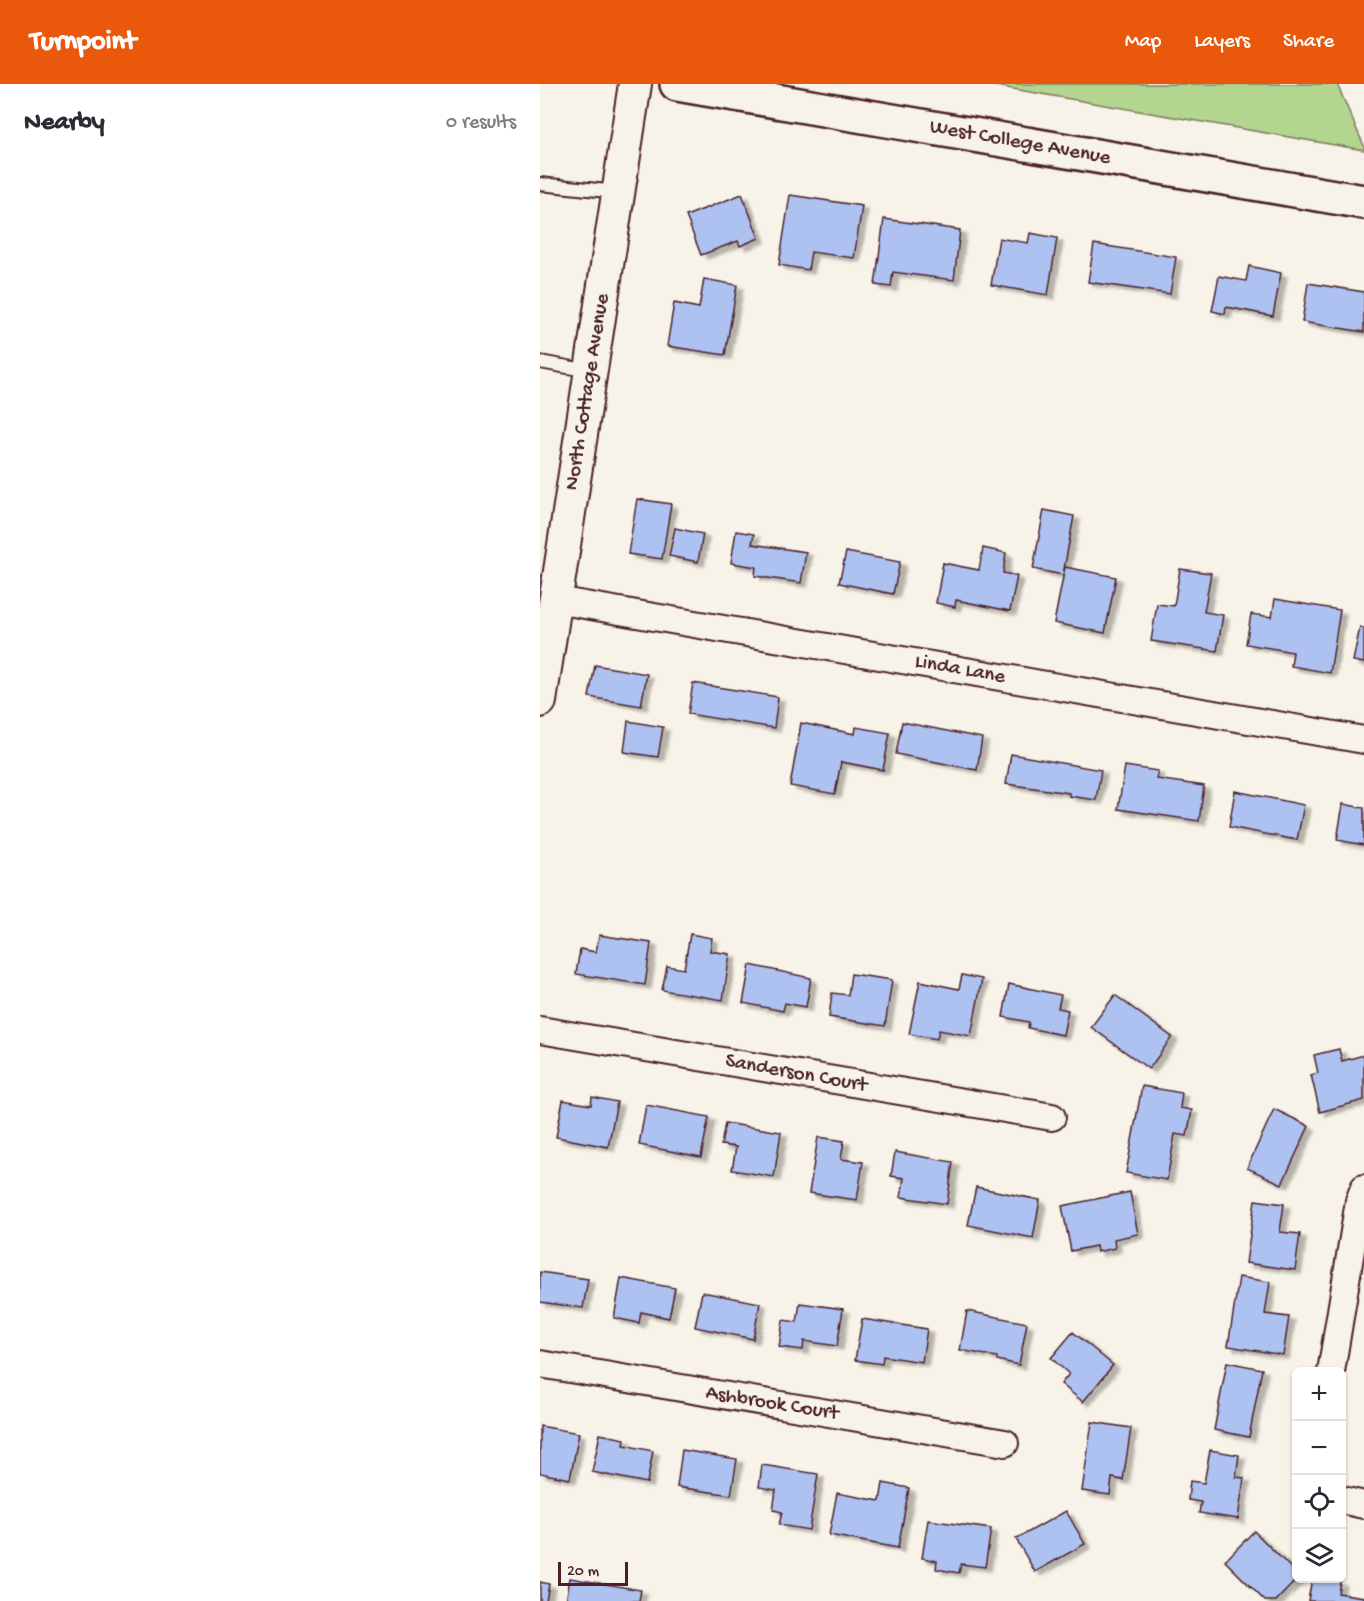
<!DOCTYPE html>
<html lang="en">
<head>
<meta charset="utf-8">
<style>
	:root { --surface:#fff; --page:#f2f2f3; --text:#2b2b33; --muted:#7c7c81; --line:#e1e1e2; --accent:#ea580c }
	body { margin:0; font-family:"Gochi Hand",sans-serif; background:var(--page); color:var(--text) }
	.controls { position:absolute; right:18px; bottom:18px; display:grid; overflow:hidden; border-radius:9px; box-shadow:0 2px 4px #0004 }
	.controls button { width:54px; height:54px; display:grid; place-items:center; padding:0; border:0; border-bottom:2px solid var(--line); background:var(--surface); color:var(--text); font:30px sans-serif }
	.scale { position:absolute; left:18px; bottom:15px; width:70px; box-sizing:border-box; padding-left:6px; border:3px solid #4a1f2b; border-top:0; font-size:16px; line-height:21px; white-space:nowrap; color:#4a1f2b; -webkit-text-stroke:4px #f7f3e8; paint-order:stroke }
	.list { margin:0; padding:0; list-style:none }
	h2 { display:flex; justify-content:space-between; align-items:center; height:78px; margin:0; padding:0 24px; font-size:26px }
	h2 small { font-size:20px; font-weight:400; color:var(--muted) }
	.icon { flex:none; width:33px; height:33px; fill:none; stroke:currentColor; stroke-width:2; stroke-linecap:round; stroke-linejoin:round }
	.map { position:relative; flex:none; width:824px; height:1517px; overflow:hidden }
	header { display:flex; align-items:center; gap:36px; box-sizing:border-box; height:84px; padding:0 30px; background:var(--accent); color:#fff }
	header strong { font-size:28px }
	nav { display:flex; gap:33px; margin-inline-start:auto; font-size:21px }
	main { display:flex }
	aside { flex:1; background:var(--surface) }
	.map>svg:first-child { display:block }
	.green { fill:#b2d590; stroke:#7e7a5e; stroke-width:1.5 }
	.building { fill:#aec2f1; stroke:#4a1f2b; stroke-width:1.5; filter:url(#shadow) }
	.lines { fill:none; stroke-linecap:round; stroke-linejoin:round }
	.service-casing { stroke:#4a1f2b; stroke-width:16 }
	.minor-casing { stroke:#4a1f2b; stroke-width:30 }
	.tertiary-casing { stroke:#4a1f2b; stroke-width:36 }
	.secondary-casing { stroke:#4a1f2b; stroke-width:38 }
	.service { stroke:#f7f3e8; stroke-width:12 }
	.minor { stroke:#f7f3e8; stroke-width:26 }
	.tertiary { stroke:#f7f3e8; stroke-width:32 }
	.secondary { stroke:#f7f3e8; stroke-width:33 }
	.labels { text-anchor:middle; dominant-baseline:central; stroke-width:5; stroke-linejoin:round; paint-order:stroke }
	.street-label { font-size:21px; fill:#4a1f2b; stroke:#f7f3e8 }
</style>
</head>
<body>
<header>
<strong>Turnpoint</strong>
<nav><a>Map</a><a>Layers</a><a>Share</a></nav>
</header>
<main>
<aside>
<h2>Nearby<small>0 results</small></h2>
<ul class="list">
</ul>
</aside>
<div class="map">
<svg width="824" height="1517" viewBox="0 0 824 1517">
	<defs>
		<filter id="shadow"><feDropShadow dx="6" dy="4" stdDeviation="1.5" flood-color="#0004"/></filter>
	</defs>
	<rect width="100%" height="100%" fill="#f7f3e8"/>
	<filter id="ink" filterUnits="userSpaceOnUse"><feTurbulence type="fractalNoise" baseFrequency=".0167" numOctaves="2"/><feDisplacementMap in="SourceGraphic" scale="12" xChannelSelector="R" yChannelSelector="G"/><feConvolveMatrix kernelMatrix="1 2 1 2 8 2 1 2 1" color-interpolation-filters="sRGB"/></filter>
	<g filter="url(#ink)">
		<polygon class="green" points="444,0 797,0 824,62 824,66"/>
		<g class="building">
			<polygon points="202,110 219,154 200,162 198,157 161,171 146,132"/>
			<polygon points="250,111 322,122 314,174 271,168 268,186 239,181"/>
			<polygon points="344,135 420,146 414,196 353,188 351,203 335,201"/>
			<polygon points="490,149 517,154 508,211 451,201 459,154 488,159"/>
			<polygon points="554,160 636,173 630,210 548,198"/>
			<polygon points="709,182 741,189 733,232 686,223 685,230 672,227 679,192 706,197"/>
			<polygon points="164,195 197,201 185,271 127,262 134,219 159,224"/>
			<polygon points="768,199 824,208 824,248 762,238"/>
			<polygon points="97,415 131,420 122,475 88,470"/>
			<polygon points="504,426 534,432 523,491 493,485"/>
			<polygon points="135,444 163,450 158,478 129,472"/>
			<polygon points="196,447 214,450 212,460 266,468 261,499 215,492 216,483 191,479"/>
			<polygon points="443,464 466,469 463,489 477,492 470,527 416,516 415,523 396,519 403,479 439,486"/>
			<polygon points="306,468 360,478 353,510 299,499"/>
			<polygon points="525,483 576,493 565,549 514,539"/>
			<polygon points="640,485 671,489 664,528 683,531 677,567 611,557 617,520 634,522"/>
			<polygon points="735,515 800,526 790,589 751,582 753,568 706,560 711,530 732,533"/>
			<polygon points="820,543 824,544 824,579 813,577"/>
			<polygon points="55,581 107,590 101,622 49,613"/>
			<polygon points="153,599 238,613 234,644 148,630"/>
			<polygon points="88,637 123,643 118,673 84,668"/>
			<polygon points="362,638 442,654 437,686 356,670"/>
			<polygon points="261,639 315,650 316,643 350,649 343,686 301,678 295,710 250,702"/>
			<polygon points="471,670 561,686 556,716 529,712 529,709 466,700"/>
			<polygon points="585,682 618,687 616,695 664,702 659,737 578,725"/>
			<polygon points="695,707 764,721 757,756 689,743"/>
			<polygon points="803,720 824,724 824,761 797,756"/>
			<polygon points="150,850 172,854 170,867 190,870 183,916 122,906 127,882 144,885"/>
			<polygon points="59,851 111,859 105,901 36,890 40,865 56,868"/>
			<polygon points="210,881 271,894 266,923 245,919 243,927 203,919"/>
			<polygon points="311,890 352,896 345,942 289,933 292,909 308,911"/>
			<polygon points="422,891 442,895 431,952 399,946 397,955 369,950 380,897 419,905"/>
			<polygon points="469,900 521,911 518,924 528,926 523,951 488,944 489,938 463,933"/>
			<polygon points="575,911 632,953 609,985 551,943"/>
			<polygon points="799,965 802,977 824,971 824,1016 780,1028 771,991 778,989 774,971"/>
			<polygon points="602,1002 642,1009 640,1024 652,1026 647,1052 635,1050 627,1096 586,1089"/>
			<polygon points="52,1013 77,1018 68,1063 16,1053 23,1016 51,1021"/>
			<polygon points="106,1021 169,1033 161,1073 99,1061"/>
			<polygon points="734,1025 769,1042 742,1100 707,1084"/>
			<polygon points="185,1039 241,1048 234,1093 192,1086 196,1063 181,1061"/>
			<polygon points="278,1053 304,1057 301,1075 323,1078 317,1116 269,1109"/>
			<polygon points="355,1068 413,1078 407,1120 361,1113 364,1094 351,1092"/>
			<polygon points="436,1103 500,1116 493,1154 428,1141"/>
			<polygon points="590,1108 598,1150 574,1155 575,1164 557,1168 556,1162 531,1167 522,1122"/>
			<polygon points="715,1116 744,1120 740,1148 760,1150 755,1186 706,1179"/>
			<polygon points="0,1188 48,1195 43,1224 0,1218"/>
			<polygon points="699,1193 730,1198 725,1230 749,1233 743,1271 688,1262"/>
			<polygon points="81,1194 135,1204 129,1234 101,1228 99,1239 74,1234"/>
			<polygon points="162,1208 220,1219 213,1255 155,1243"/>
			<polygon points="260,1219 303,1225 297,1262 264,1257 263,1266 239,1263 243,1236 257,1238"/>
			<polygon points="427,1227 487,1239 479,1281 457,1276 457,1273 420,1266"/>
			<polygon points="322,1235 387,1245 382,1278 343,1272 342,1280 315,1276"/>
			<polygon points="533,1248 573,1281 543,1318 521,1300 529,1290 511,1274"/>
			<polygon points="687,1278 722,1285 709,1353 674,1346"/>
			<polygon points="552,1338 591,1344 583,1396 572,1394 570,1411 542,1407"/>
			<polygon points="0,1342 39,1349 30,1395 0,1389"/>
			<polygon points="60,1350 85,1355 84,1361 113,1367 107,1399 52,1388"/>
			<polygon points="142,1366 197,1375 191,1411 137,1403"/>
			<polygon points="670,1366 699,1371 696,1393 704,1394 698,1435 659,1429 661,1418 648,1416 650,1397 664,1399"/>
			<polygon points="222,1381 278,1390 269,1446 239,1441 242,1428 233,1426 236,1406 219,1403"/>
			<polygon points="343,1399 369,1404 358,1464 289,1451 297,1409 340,1417"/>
			<polygon points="526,1427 545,1460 495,1488 476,1455"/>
			<polygon points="388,1436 451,1445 445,1483 421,1480 419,1489 396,1485 397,1477 382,1474"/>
			<polygon points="714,1447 756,1489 756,1494 758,1494 736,1517 725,1517 685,1477"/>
			<polygon points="30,1494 101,1506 99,1517 26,1517"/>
			<polygon points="772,1494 800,1497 798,1509 824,1513 824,1517 768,1517"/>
			<polygon points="0,1498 9,1500 6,1517 0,1517"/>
		</g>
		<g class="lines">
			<g class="service-casing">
				<g id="service">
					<polyline points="0,100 77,108"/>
					<polyline points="0,278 50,287"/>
				</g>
			</g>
			<g class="minor-casing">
				<g id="minor">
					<polyline points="16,516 824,656"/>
					<polyline points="0,946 512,1033"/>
					<polyline points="0,1280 465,1359"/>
					<polyline points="791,1288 819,1117 824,1104"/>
					<polyline points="802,1416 824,1421"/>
				</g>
			</g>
			<g class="tertiary-casing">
				<polyline id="tertiary" points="0,617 95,0"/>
			</g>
			<g class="secondary-casing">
				<polyline id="secondary" points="137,0 824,118"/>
			</g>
			<use href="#service" class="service"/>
			<use href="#minor" class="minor"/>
			<use href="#tertiary" class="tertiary"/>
			<use href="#secondary" class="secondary"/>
		</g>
	</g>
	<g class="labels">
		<g class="street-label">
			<text transform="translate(480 59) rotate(10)">West College Avenue</text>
			<text transform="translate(48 308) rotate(-81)">North Cottage Avenue</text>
			<text transform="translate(420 586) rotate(10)">Linda Lane</text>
			<text transform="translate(256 990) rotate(10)">Sanderson Court</text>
			<text transform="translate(232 1320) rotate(9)">Ashbrook Court</text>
		</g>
	</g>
</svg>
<div class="controls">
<button>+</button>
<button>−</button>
<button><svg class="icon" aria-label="locate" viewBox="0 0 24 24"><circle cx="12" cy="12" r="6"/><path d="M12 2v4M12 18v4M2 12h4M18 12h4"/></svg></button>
<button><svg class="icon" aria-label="layers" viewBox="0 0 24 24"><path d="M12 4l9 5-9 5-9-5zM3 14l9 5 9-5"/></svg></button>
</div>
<div class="scale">20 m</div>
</div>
</main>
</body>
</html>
